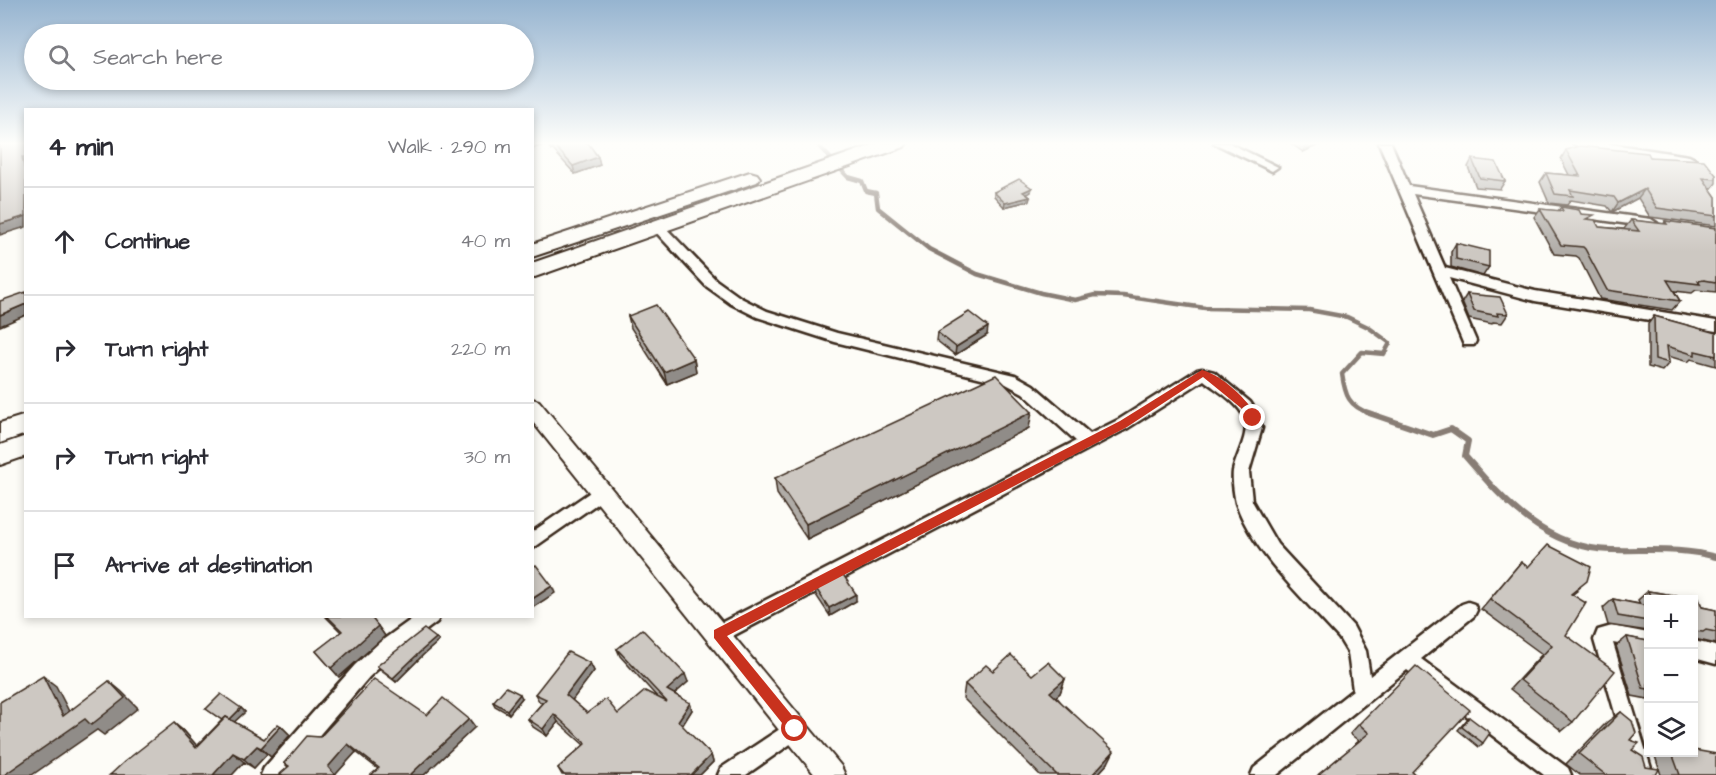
<!DOCTYPE html>
<html lang="en">
<head>
<meta charset="utf-8">
<style>
	:root { --surface:#fff; --page:#f7f7f7; --text:#2b2b33; --muted:#7c7c81; --line:#e1e1e2 }
	body { margin:0; font-family:"Architects Daughter",sans-serif; background:var(--page); color:var(--text) }
	.controls { position:absolute; right:18px; bottom:18px; display:grid; overflow:hidden; border-radius:0px; box-shadow:0 3px 9px #0003 }
	.controls button { width:54px; height:54px; display:grid; place-items:center; padding:0; border:0; border-bottom:2px solid var(--line); background:var(--surface); color:var(--text); font:30px sans-serif }
	.stop { position:absolute; width:18px; height:18px; margin:-14px; border:4px solid #c8321e; border-radius:50%; background:#fff }
	.stop.end { background:#c8321e; border-color:#fff; box-shadow:0 2px 6px #0008 }
	.list { margin:0; padding:0; list-style:none }
	h2 { display:flex; justify-content:space-between; align-items:center; height:78px; margin:0; padding:0 24px; font-size:26px }
	h2 small { font-size:20px; font-weight:400; color:var(--muted) }
	.list li { display:grid; grid-template-columns:39px 1fr auto; gap:18px; align-items:center; box-sizing:border-box; height:108px; padding:0 24px; border-top:2px solid var(--line) }
	.list b { display:block; font-size:22px; white-space:nowrap }
	.list em { font-size:20px; font-style:normal; color:var(--muted) }
	.icon { flex:none; width:33px; height:33px; fill:none; stroke:currentColor; stroke-width:2; stroke-linecap:round; stroke-linejoin:round }
	.map { position:relative; flex:none; width:1716px; height:775px; overflow:hidden }
	.search { position:absolute; background:var(--surface); box-shadow:0 3px 9px #0003; left:24px; top:24px; width:510px; height:66px; display:flex; align-items:center; gap:15px; box-sizing:border-box; padding:0 21px; border-radius:33px; color:var(--muted); font-size:22px }
	.panel { position:absolute; background:var(--surface); box-shadow:0 3px 9px #0003; left:24px; top:108px; width:510px; height:510px; border-radius:0px }
	.map>svg:first-child { display:block }
	.lines { fill:none; stroke-linecap:round; stroke-linejoin:round }
	.stream-far1 { stroke:#887d74; stroke-width:4.5 }
	.stream { stroke:#887d74; stroke-width:6 }
	.minor-casing { stroke:#3b2a1e; stroke-width:5 }
	.tertiary-casing { stroke:#3b2a1e; stroke-width:4 }
	.primary-casing { stroke:#3b2a1e; stroke-width:4 }
	.minor { fill:#fdfcf7; fill-rule:evenodd }
	.tertiary { fill:#fdfcf7; fill-rule:evenodd }
	.primary { fill:#fdfcf7; fill-rule:evenodd }
	.wall { fill:#b0aca7; stroke:#3b2a1e; stroke-width:1.5 }
	.shaded-wall { fill:#908c88; stroke:#3b2a1e; stroke-width:1.5 }
	.building { fill:#cdc8c2; stroke:#3b2a1e; stroke-width:1.5 }
	.route { fill:#c8321e }
</style>
</head>
<body>
<div class="map">
<svg width="1716" height="775" viewBox="0 0 1716 775">
	<rect width="100%" height="100%" fill="#fdfcf7"/>
	<filter id="ink" filterUnits="userSpaceOnUse"><feTurbulence type="fractalNoise" baseFrequency=".0167" numOctaves="2"/><feDisplacementMap in="SourceGraphic" scale="12" xChannelSelector="R" yChannelSelector="G"/><feConvolveMatrix kernelMatrix="1 2 1 2 8 2 1 2 1" color-interpolation-filters="sRGB"/></filter>
	<g filter="url(#ink)">
		<g class="lines">
			<path class="stream-far1" d="M 816,143 L 848,177 L 862,181 L 866,191 L 876,193 L 878,208 L 929,249 L 977,274 L 1041,293 L 1075,300 L 1095,295 L 1123,296 L 1205,308 L 1309,310 L 1347,317 L 1368,327 L 1390,343 L 1384,354 L 1362,352 L 1342,374 C 1345,395 1348,406 1371,414"/>
			<path class="stream" d="M 1366,412 L 1433,435 L 1451,429 L 1468,441 L 1465,456 C 1505,502 1545,548 1611,550 C 1647,551 1681,547 1716,557"/>
			<g class="minor-casing">
				<g id="minor">
					<polygon points="1214,143 1229,143 1278,167 1272,171 1268,169"/>
					<polygon points="1379,143 1391,143 1409,186 1651,219 1657,223 1651,227 1413,194 1445,268 1535,291 1716,321 1716,331 1535,301 1449,278 1476,341 1474,345 1464,345"/>
					<polygon points="1573,143 1605,143 1689,156 1695,159 1689,162 1578,146"/>
					<path d="M 658,223 L 662,224 L 716,280 L 741,298 L 767,311 L 837,333 L 1015,375 L 1033,385 L 1090,434 L 1118,420 L 1197,370 L 1202,369 L 1214,372 L 1250,402 L 1258,414 L 1262,428 L 1249,472 L 1252,501 L 1277,544 L 1353,626 L 1366,651 L 1370,676 L 1462,604 L 1468,602 L 1474,604 L 1477,610 L 1474,616 L 1421,659 L 1568,768 L 1571,775 L 1544,775 L 1407,670 L 1277,775 L 1251,775 L 1254,768 L 1353,690 L 1348,653 L 1339,638 C 1304,599 1253,553 1236,503 C 1234,494 1232,479 1233,471 C 1236,455 1251,433 1244,417 C 1238,402 1216,390 1204,380 L 1128,428 L 725,640 L 718,642 L 711,640 L 709,634 L 711,628 L 1076,441 L 1023,393 L 1006,384 L 835,342 L 757,317 L 731,304 L 706,286 L 654,230 L 652,227 Z"/>
					<polygon points="602,484 608,486 610,491 608,496 532,549 532,532"/>
					<polygon points="416,616 440,616 437,622 394,654 369,677 285,775 261,775 264,768 355,665 380,642"/>
					<polygon points="1612,626 1648,633 1648,650 1613,643 1653,775 1633,775 1594,640 1598,630"/>
					<polygon points="1694,641 1716,646 1716,664 1694,658"/>
					<polygon points="795,719 802,722 805,729 802,736 746,775 718,775 721,768"/>
				</g>
			</g>
			<g class="tertiary-casing">
				<polygon id="tertiary" points="532,399 539,401 841,766 845,775 815,775 532,421"/>
			</g>
			<g class="primary-casing">
				<g id="primary">
					<polygon points="879,143 907,143 904,147 532,278 532,263"/>
					<polygon points="750,172 757,174 760,178 757,182 532,257 532,244"/>
					<polygon points="26,415 26,434 0,443 0,423"/>
					<polygon points="26,436 26,456 0,465 0,445"/>
				</g>
			</g>
			<use href="#minor" class="minor"/>
			<use href="#tertiary" class="tertiary"/>
			<use href="#primary" class="primary"/>
		</g>
		<g class="wall">
			<polygon points="547,143 588,143 598,157 600,165 575,174 553,150 551,150"/>
			<polygon points="1290,143 1323,143 1303,152"/>
			<polygon points="1566,150 1650,157 1716,175 1716,183 1712,188 1709,187 1716,197 1716,226 1650,217 1638,198 1612,212 1607,206 1571,200 1567,205 1549,203 1540,182 1546,173 1569,175 1561,159"/>
			<polygon points="1472,159 1505,181 1500,189 1476,187 1468,167"/>
			<polygon points="994,192 1031,192 1027,194 1030,197 1029,201 1004,207 994,196"/>
			<polygon points="1561,207 1581,214 1590,220 1599,227 1624,229 1631,220 1664,224 1665,221 1716,228 1716,292 1696,290 1692,293 1674,291 1680,301 1672,310 1600,299 1579,258 1576,256 1554,254 1534,217 1540,209 1558,211"/>
			<polygon points="1456,243 1489,267 1483,276 1451,267 1451,252"/>
			<polygon points="1467,294 1508,314 1502,323 1493,322 1492,324 1469,319 1462,302"/>
			<polygon points="628,316 694,359 696,372 667,384 631,328"/>
			<polygon points="1654,316 1716,333 1716,366 1691,359 1688,362 1668,356 1669,363 1662,371 1648,367 1648,324"/>
			<polygon points="937,332 987,335 955,355 936,340"/>
			<polygon points="1029,428 807,539 777,494 775,478"/>
			<polygon points="1521,562 1528,567 1577,591 1572,595 1566,635 1573,722 1562,731 1510,689 1542,654 1481,609"/>
			<polygon points="815,587 856,601 830,616 816,595"/>
			<polygon points="1648,591 1699,599 1702,607 1716,610 1716,644 1695,639 1694,640 1694,600 1648,600 1648,631 1608,625 1603,608 1613,599 1640,604 1638,600"/>
			<polygon points="325,616 370,616 385,636 339,677 316,651 341,632"/>
			<polygon points="1627,637 1648,641 1648,699 1632,696 1616,646"/>
			<polygon points="436,638 439,641 423,655 396,682 380,670 377,666"/>
			<polygon points="617,649 688,682 674,694 690,703 692,710 682,726 711,755 713,762 700,775 562,775 558,768 584,745 558,722 547,736 533,727 528,719 542,703 539,701 535,694 590,663 594,671 572,700 587,713 618,714 658,698 620,656"/>
			<polygon points="993,671 1032,675 1065,679 1060,693 1056,696 1108,763 1097,775 1040,775 963,698 965,684"/>
			<polygon points="522,698 509,714 495,706 493,702"/>
			<polygon points="241,708 245,712 234,722 264,739 281,726 290,735 271,757 267,754 254,768 244,762 232,775 110,775 185,732 197,746 222,720 206,709"/>
			<polygon points="1621,712 1632,750 1646,767 1656,775 1580,775 1566,764 1607,722"/>
			<polygon points="427,715 469,719 475,727 424,775 371,775 378,769 356,752 336,774 288,767 284,763 320,737"/>
			<polygon points="1469,717 1483,743 1479,747 1458,730"/>
			<polygon points="1359,724 1412,772 1416,775 1318,775 1359,741 1350,734"/>
			<polygon points="1661,753 1694,753 1716,775 1661,775 1655,756"/>
		</g>
		<g class="shaded-wall">
			<polygon points="532,143 546,143 547,144 532,149"/>
			<polygon points="549,143 551,143 553,150 551,150"/>
			<polygon points="1307,143 1323,143 1303,152"/>
			<polygon points="22,157 26,157 26,175"/>
			<polygon points="598,157 600,165 575,174 573,166"/>
			<polygon points="1032,188 1031,192 1023,196 1023,192"/>
			<polygon points="1645,189 1638,198 1612,212 1618,203"/>
			<polygon points="1030,197 1029,201 1004,207 1005,203"/>
			<polygon points="26,216 26,227 0,235 0,224"/>
			<polygon points="26,304 26,315 0,326 0,315"/>
			<polygon points="988,327 987,335 955,355 956,347"/>
			<polygon points="694,359 696,372 667,384 664,372"/>
			<polygon points="1032,412 1029,428 807,539 806,524"/>
			<polygon points="552,586 555,593 532,608 532,599"/>
			<polygon points="856,594 856,601 830,616 829,608"/>
			<polygon points="378,626 385,636 339,677 331,668"/>
			<polygon points="436,638 439,641 423,655 396,682 393,678 421,651"/>
			<polygon points="590,663 594,671 570,703 566,695"/>
			<polygon points="685,674 688,682 670,698 667,690"/>
			<polygon points="43,676 56,686 76,725 109,681 121,691 138,708 104,735 97,730 32,775 4,775 63,716"/>
			<polygon points="1065,679 1060,693 1046,705 1050,692"/>
			<polygon points="520,694 522,698 509,714 507,710"/>
			<polygon points="690,703 692,710 680,729 678,721"/>
			<polygon points="241,708 245,712 230,726 226,723"/>
			<polygon points="554,714 558,722 547,736 543,729"/>
			<polygon points="469,719 475,727 424,775 410,775"/>
			<polygon points="174,723 185,732 207,757 196,748"/>
			<polygon points="281,726 290,735 271,757 261,748"/>
			<polygon points="348,744 356,752 336,774 336,775 335,775 328,767"/>
			<polygon points="257,746 267,754 254,768 244,759"/>
			<polygon points="1114,751 1108,763 1097,775 1092,775"/>
			<polygon points="233,753 244,762 232,775 213,775"/>
			<polygon points="711,755 713,762 700,775 691,775"/>
		</g>
		<g class="building">
			<polygon points="0,143 26,143 26,157 22,157 26,175 26,216 0,224"/>
			<polygon points="552,143 588,143 598,157 573,166"/>
			<polygon points="1580,146 1648,153 1650,157 1704,160 1716,175 1716,179 1703,178 1716,197 1716,216 1657,208 1645,189 1618,203 1614,197 1570,190 1573,196 1555,194 1546,173 1580,176 1566,150"/>
			<polygon points="1472,159 1496,162 1505,181 1480,178"/>
			<polygon points="1019,179 1032,188 1023,192 1030,197 1005,203 994,192"/>
			<polygon points="1561,207 1579,210 1581,214 1594,215 1586,219 1595,220 1599,227 1639,231 1631,220 1667,224 1665,221 1716,228 1716,282 1704,280 1698,281 1700,284 1667,280 1680,301 1607,290 1585,249 1583,247 1561,245 1540,209 1563,211"/>
			<polygon points="1456,243 1489,251 1489,267 1456,259"/>
			<polygon points="26,292 26,304 0,315 0,301"/>
			<polygon points="1467,294 1500,297 1508,314 1497,313 1498,316 1474,311"/>
			<polygon points="656,305 694,359 664,372 628,316"/>
			<polygon points="969,312 988,327 956,347 937,332"/>
			<polygon points="1654,316 1716,333 1716,356 1695,351 1695,355 1667,346 1669,363 1655,359"/>
			<polygon points="996,375 1032,412 806,524 775,478"/>
			<polygon points="1548,545 1591,567 1587,581 1571,594 1586,603 1566,635 1615,671 1573,722 1520,680 1552,645 1490,599 1521,562 1528,567"/>
			<polygon points="536,565 552,586 532,599 532,567"/>
			<polygon points="842,573 856,594 829,608 815,587"/>
			<polygon points="1648,591 1699,599 1702,607 1716,610 1716,632 1706,630 1703,632 1694,631 1694,600 1652,600"/>
			<polygon points="1613,599 1648,606 1648,621 1618,616"/>
			<polygon points="327,616 370,616 378,626 331,668 316,651 342,631"/>
			<polygon points="424,629 436,638 421,651 393,678 377,666"/>
			<polygon points="642,629 685,674 667,690 690,703 678,721 711,755 691,775 564,775 558,768 586,743 554,714 543,729 528,719 546,699 535,694 568,652 590,663 566,695 587,713 606,699 618,714 645,691 667,702 617,649"/>
			<polygon points="1627,637 1648,641 1648,689 1643,688"/>
			<polygon points="1011,655 1032,675 1048,662 1065,679 1050,692 1114,751 1092,775 1057,775 965,684 986,665 993,671"/>
			<polygon points="1416,666 1470,710 1412,772 1416,775 1320,775 1319,774 1369,733 1359,724"/>
			<polygon points="43,676 63,716 109,681 125,698 91,725 85,719 4,775 0,775 0,702"/>
			<polygon points="374,679 427,715 443,698 469,719 410,775 371,775 379,768 348,744 328,767 335,775 280,775 280,774 289,766 284,763 307,736 320,737"/>
			<polygon points="506,687 520,694 507,710 493,702"/>
			<polygon points="221,694 241,708 230,719 226,717 222,720 206,709"/>
			<polygon points="1621,712 1632,721 1636,733 1630,740 1639,743 1632,750 1643,757 1646,767 1659,769 1656,775 1606,775 1579,754"/>
			<polygon points="226,717 264,739 278,724 281,726 261,748 257,746 244,759 233,753 213,775 110,775 124,762 174,723 196,748"/>
			<polygon points="1469,717 1490,733 1483,743 1462,727"/>
			<polygon points="1694,750 1716,754 1716,775 1680,775 1672,753 1694,753"/>
		</g>
	</g>
	<linearGradient id="sky" x2="0" y2="1"><stop stop-color="#96b4d0"/><stop offset="0.57" stop-color="#fefefb"/><stop offset="1" stop-color="#fefefb" stop-opacity="0"/></linearGradient>
	<rect width="1716" height="252" fill="url(#sky)"/>
	<path class="route" d="M 1202,370 C 1223,376 1247,399 1258,418 L 1257,421 L 1250,421 L 1241,408 L 1203,377 L 1127,427 L 727,636 L 799,724 L 801,729 L 799,733 L 795,735 L 790,733 L 714,638 L 714,630 L 1120,421 Z"/>
</svg>
<div class="controls">
<button>+</button>
<button>−</button>
<button><svg class="icon" aria-label="layers" viewBox="0 0 24 24"><path d="M12 4l9 5-9 5-9-5zM3 14l9 5 9-5"/></svg></button>
</div>
<div class="stop" style="left:795px;top:729px"></div>
<div class="stop end" style="left:1253px;top:418px"></div>
<div class="search"><svg class="icon" aria-label="search" viewBox="0 0 24 24"><circle cx="10" cy="10" r="6"/><path d="M15 15l6 6"/></svg>Search here</div>
<section class="panel">
<h2>4 min<small>Walk · 290 m</small></h2>
<ul class="list">
<li><svg class="icon" aria-label="ahead" viewBox="0 0 24 24"><path d="M12 20V5M6 11l6-6 6 6"/></svg><div><b>Continue</b></div><em>40 m</em></li>
<li><svg class="icon" aria-label="right" viewBox="0 0 24 24"><path d="M7 20v-9h11M14 6l5 5-5 5"/></svg><div><b>Turn right</b></div><em>220 m</em></li>
<li><svg class="icon" aria-label="right" viewBox="0 0 24 24"><path d="M7 20v-9h11M14 6l5 5-5 5"/></svg><div><b>Turn right</b></div><em>30 m</em></li>
<li><svg class="icon" aria-label="arrive" viewBox="0 0 24 24"><path d="M6 21V4h12l-3 4 3 4H6"/></svg><div><b>Arrive at destination</b></div></li>
</ul>
</section>
</div>
</body>
</html>
